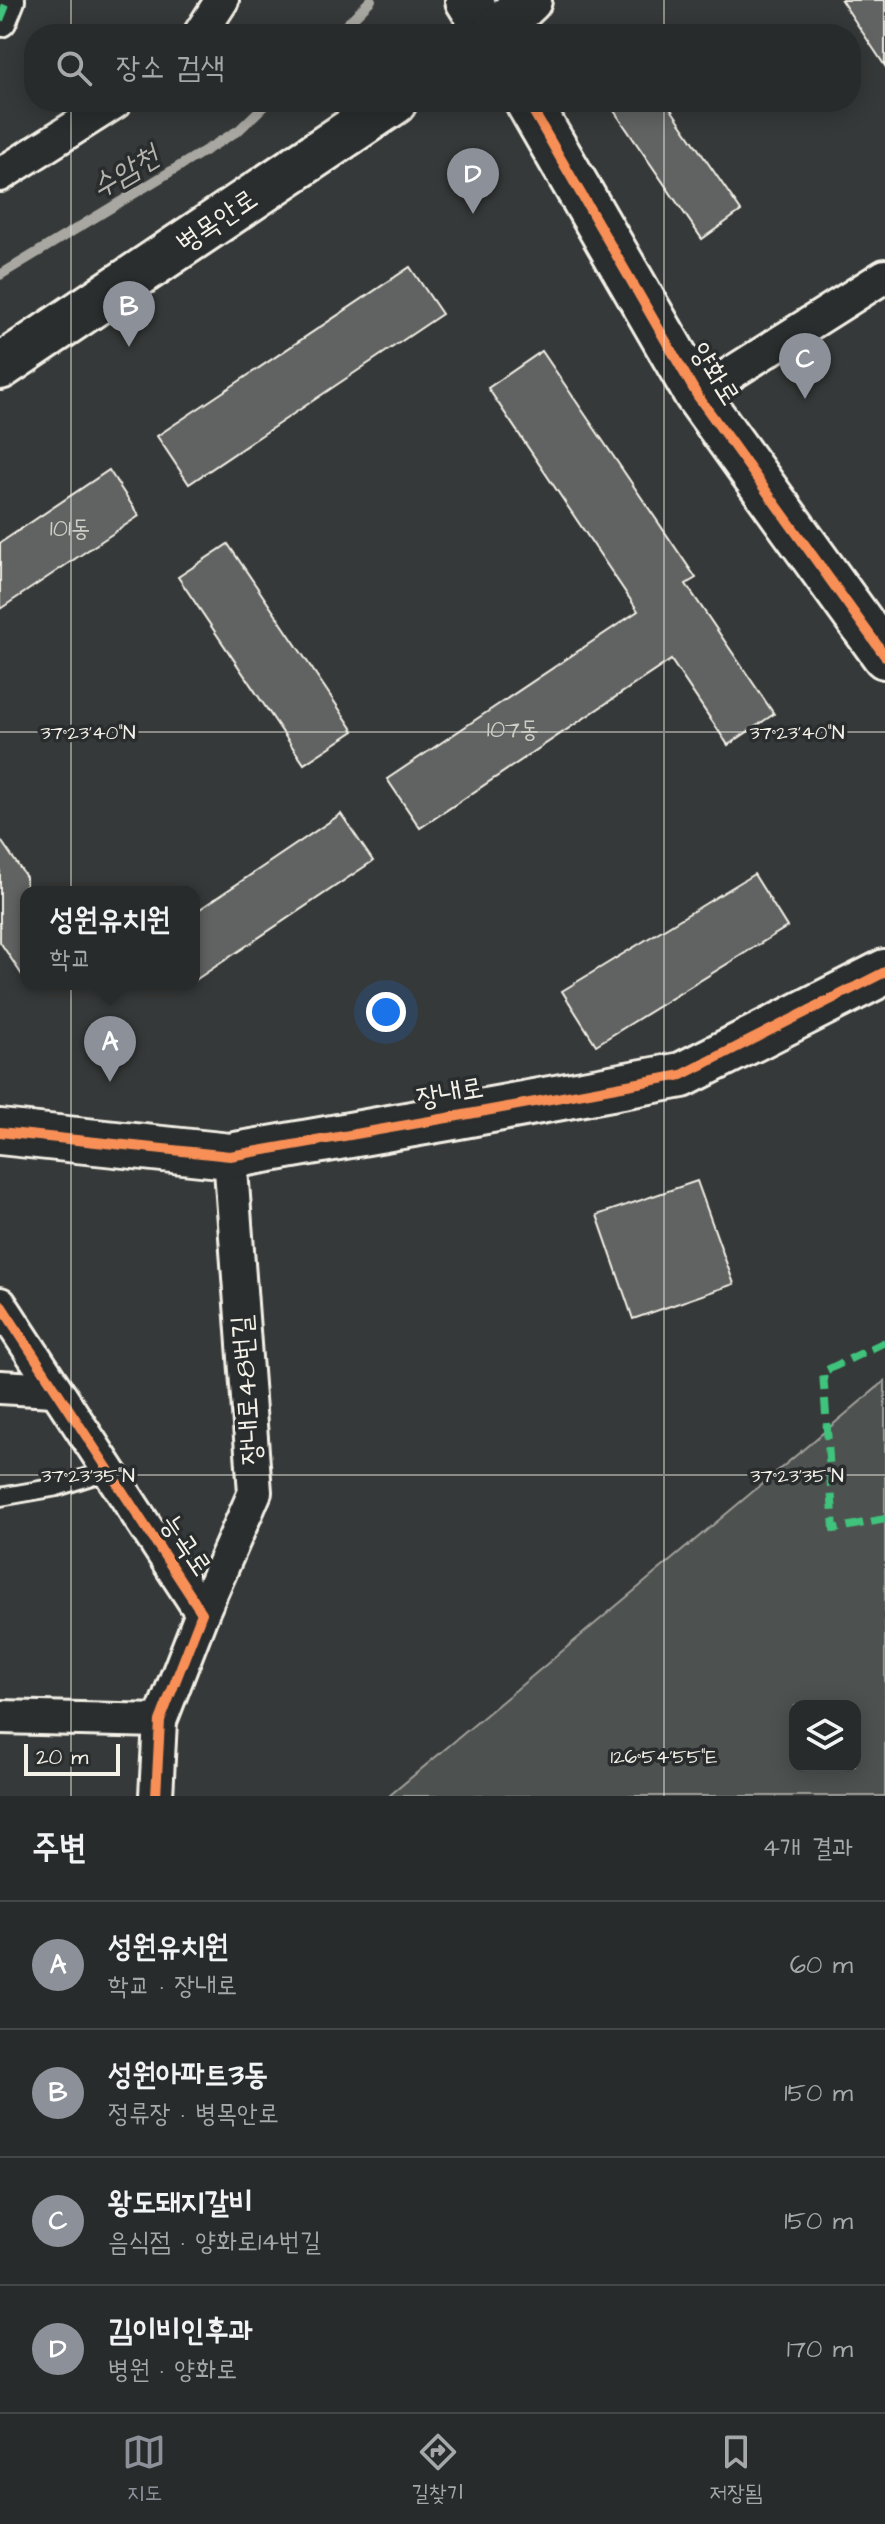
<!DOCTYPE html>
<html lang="ko">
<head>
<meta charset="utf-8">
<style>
	:root { --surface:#282b2b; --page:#303333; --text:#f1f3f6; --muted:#a5a7a9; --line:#444747; --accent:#8c9099 }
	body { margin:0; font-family:"Architects Daughter","Poor Story",sans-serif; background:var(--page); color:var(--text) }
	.controls { position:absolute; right:24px; bottom:24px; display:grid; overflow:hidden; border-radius:16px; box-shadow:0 4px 20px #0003 }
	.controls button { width:72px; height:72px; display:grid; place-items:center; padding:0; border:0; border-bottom:2px solid var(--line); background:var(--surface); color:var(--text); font:40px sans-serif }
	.scale { position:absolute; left:24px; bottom:20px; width:96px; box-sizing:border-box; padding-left:8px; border:4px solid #f4f1e8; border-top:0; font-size:22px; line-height:28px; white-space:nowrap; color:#f4f1e8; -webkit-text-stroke:6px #2a2d2e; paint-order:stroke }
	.you { position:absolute; left:386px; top:1012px; width:28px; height:28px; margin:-20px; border:6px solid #fff; border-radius:50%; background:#1a73e8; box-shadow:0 0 0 12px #1a73e833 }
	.badge { display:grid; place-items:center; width:52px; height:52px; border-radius:50%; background:var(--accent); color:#fff; font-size:26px; font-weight:700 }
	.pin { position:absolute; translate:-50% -66px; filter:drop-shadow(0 2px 4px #0008) }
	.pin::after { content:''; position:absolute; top:42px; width:28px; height:24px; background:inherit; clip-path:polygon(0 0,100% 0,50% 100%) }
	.popup { position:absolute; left:20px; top:886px; width:180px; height:104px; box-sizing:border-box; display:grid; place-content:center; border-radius:16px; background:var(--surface); filter:drop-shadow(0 2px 6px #0005); font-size:26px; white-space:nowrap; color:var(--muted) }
	.popup b { font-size:30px; color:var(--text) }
	.popup::after { content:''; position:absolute; left:50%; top:100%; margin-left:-16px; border:16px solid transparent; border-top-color:var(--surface) }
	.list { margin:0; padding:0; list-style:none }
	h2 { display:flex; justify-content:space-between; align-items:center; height:104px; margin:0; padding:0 32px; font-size:34px }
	h2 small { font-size:26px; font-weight:400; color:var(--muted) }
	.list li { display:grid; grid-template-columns:52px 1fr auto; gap:24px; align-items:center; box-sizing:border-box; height:128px; padding:0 32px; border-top:2px solid var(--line) }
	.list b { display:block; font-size:30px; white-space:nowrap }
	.list p { margin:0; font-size:26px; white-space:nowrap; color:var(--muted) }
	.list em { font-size:26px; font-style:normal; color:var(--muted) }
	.icon { flex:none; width:44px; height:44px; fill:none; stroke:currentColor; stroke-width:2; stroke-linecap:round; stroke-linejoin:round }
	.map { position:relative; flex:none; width:885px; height:1796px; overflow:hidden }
	.search { position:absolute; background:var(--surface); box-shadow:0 4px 20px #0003; left:24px; right:24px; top:24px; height:88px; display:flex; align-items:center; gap:20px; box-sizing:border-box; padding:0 28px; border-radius:32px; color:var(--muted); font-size:30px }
	.sheet { height:616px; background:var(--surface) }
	nav { display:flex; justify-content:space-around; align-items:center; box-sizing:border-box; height:112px; border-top:2px solid var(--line); background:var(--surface); font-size:22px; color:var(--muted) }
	nav a { display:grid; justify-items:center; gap:4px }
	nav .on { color:var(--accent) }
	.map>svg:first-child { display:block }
	.green { fill:#4e514f; stroke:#a1a19c; stroke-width:2; fill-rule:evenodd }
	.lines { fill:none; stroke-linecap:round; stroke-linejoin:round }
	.stream { stroke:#a8a7a1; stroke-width:10 }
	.building { fill:#616362; stroke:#f4f1e8; stroke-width:2 }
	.lane-casing { stroke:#f4f1e8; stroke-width:22 }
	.street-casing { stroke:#f4f1e8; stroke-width:38 }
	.secondary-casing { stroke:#f4f1e8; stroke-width:50 }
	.lane { stroke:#2a2d2e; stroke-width:16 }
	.street { stroke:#2a2d2e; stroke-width:32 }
	.secondary { stroke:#2a2d2e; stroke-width:44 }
	.quiet { stroke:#40c37c; stroke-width:8; stroke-dasharray:16 8; stroke-linecap:butt }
	.cycleway-casing { stroke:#2a2d2e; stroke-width:15 }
	.cycleway { stroke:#f78f57; stroke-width:10 }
	.ticks { fill:none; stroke:#f4f1e8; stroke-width:2; stroke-opacity:0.45 }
	.labels { text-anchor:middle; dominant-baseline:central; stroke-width:7; stroke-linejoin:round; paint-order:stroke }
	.number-label { font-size:24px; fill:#cfcec6 }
	.street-label { font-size:28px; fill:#f4f1e8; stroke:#2a2d2e }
	.water-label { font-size:30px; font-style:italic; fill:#b4b3ad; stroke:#2a2d2e }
	.ticks-label { font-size:20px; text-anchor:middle; fill:#f4f1e8; stroke:#2a2d2e; stroke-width:7; stroke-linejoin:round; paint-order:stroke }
</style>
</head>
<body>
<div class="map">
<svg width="885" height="1796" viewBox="0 0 885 1796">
	<rect width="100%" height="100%" fill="#363939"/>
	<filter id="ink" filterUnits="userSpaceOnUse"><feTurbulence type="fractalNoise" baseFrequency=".0125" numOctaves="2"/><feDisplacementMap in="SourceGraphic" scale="16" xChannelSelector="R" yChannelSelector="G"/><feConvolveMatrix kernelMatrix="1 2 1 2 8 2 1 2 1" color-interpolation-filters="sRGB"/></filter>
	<g filter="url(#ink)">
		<path class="green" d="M 885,1381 L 885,1796 L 389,1796 ZM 795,1706 L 855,1706 L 855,1766 L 795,1766 Z"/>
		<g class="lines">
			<g class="stream">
				<polyline points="337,34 371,0"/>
				<polyline points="0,275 239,130 268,102"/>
			</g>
		</g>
		<g class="building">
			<polygon points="841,0 885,0 885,66"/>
			<polygon points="608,102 666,102 741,211 702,239"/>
			<polygon points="410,267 442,314 189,484 157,436"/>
			<polygon points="542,351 696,578 686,584 774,714 728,745 671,660 420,828 387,779 638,611 488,388"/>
			<polygon points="109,470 139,516 0,609 0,543"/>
			<polygon points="228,544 354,731 304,764 178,577"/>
			<polygon points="341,814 373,861 194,981 194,913"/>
			<polygon points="0,839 26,877 26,981 0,942"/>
			<polygon points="754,874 787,927 596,1045 562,991"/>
			<polygon points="697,1181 734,1284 633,1319 597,1215"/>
		</g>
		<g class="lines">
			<g class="lane-casing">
				<polyline id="lane" points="0,1497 57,1487 107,1471"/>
			</g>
			<g class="street-casing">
				<g id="street">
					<polyline points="0,20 8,0"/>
					<polyline points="200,34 222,0"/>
					<polyline points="0,175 115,102"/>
					<polyline points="697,395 885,276"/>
					<polyline points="0,1304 202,1613 160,1721 156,1796"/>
					<polyline points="0,1387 54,1390"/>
					<polyline points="202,1613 255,1492 230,1156"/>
					<polyline points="0,1717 160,1721"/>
				</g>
			</g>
			<g class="secondary-casing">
				<g id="secondary">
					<polyline points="468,0 489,34"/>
					<polyline points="493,34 529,0"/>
					<polyline points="528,102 697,395 885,656"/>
					<polyline points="0,367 394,102"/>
					<polyline points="0,1132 230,1156 447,1118 682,1075 885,972"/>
				</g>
			</g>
			<use href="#lane" class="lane"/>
			<use href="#street" class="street"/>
			<use href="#secondary" class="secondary"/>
			<g class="quiet">
				<polyline points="0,20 8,0"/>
				<polyline points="885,1342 823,1372 834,1529 885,1519"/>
			</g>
			<g class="cycleway-casing">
				<g id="cycleway">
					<polyline points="528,102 697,395 885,656"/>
					<polyline points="0,1132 230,1156 447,1118 682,1075 885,972"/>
					<polyline points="0,1304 202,1613 160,1721 156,1796"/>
				</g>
			</g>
			<use href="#cycleway" class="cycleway"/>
		</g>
	</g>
	<path class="ticks" d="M 71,0 L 71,34M 664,0 L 664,34M 71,102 L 71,1796M 664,102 L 664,1796M 0,732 L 885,732M 0,1475 L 885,1475"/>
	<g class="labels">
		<g class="number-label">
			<text x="70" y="529">101동</text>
			<text x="513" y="730">107동</text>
		</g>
		<g class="street-label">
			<text transform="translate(217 221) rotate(-34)">병목안로</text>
			<text transform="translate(715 374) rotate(58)">양화로</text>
			<text transform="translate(450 1093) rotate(-10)">장내로</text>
			<text transform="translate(247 1390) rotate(-94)">장내로48번길</text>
			<text transform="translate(186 1545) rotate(56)">능곡로</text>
		</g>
		<g class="water-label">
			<text transform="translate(125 172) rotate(-31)">수암천</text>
		</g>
	</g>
	<g class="ticks-label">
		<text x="88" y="739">37°23'40"N</text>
		<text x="797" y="739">37°23'40"N</text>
		<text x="88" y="1482">37°23'35"N</text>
		<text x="797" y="1482">37°23'35"N</text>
		<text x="664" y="1763">126°54'55"E</text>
	</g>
</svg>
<div class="controls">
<button><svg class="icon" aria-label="layers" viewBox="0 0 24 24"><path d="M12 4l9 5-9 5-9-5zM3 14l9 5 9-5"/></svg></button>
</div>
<div class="scale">20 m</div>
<div class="you"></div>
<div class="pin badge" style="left:110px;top:1082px">A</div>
<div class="popup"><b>성원유치원</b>학교</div>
<div class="pin badge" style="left:129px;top:347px">B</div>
<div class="pin badge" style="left:805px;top:399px">C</div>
<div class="pin badge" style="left:473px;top:214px">D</div>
<div class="search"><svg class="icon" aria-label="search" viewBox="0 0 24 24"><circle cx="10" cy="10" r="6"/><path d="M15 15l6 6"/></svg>장소 검색</div>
</div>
<section class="sheet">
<h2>주변<small>4개 결과</small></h2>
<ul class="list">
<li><span class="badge">A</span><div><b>성원유치원</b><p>학교 · 장내로</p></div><em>60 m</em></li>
<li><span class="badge">B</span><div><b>성원아파트3동</b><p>정류장 · 병목안로</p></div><em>150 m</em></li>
<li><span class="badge">C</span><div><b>왕도돼지갈비</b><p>음식점 · 양화로14번길</p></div><em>150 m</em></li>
<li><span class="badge">D</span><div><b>김이비인후과</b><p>병원 · 양화로</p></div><em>170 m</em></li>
</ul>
</section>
<nav>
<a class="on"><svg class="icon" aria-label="map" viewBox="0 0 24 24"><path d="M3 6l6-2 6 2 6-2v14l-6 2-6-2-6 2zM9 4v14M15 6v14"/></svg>지도</a>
<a><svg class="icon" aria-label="directions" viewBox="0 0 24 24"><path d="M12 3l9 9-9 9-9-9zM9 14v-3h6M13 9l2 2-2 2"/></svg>길찾기</a>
<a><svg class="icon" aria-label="saved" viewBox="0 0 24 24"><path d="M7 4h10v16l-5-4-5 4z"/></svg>저장됨</a>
</nav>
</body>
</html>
